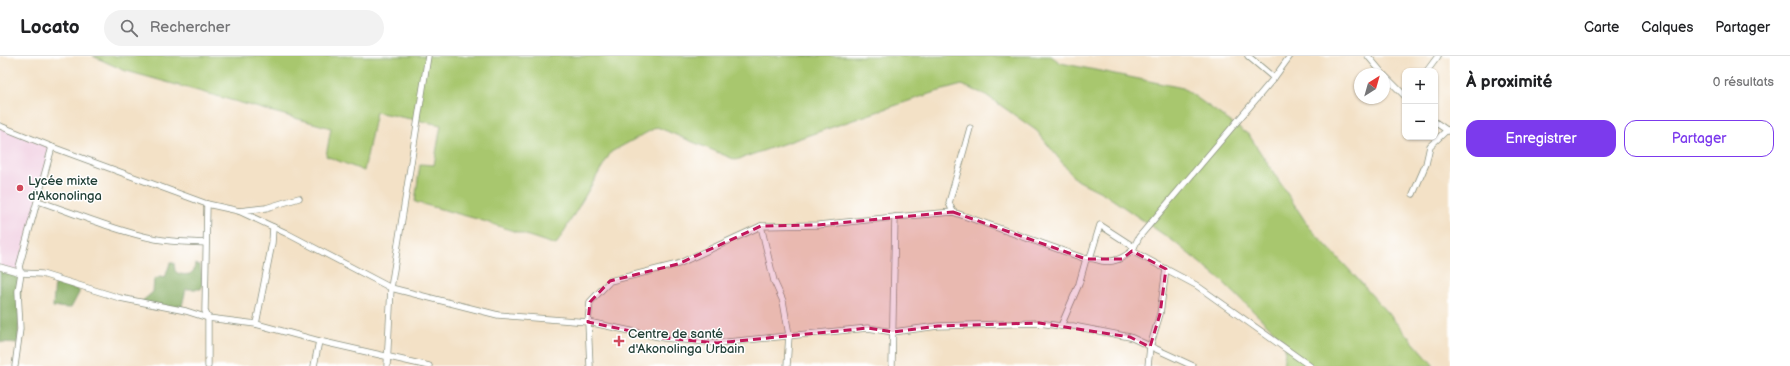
<!DOCTYPE html>
<html lang="fr">
<head>
<meta charset="utf-8">
<style>
	:root { --surface:#fff; --page:#f2f2f2; --text:#202124; --muted:#757577; --line:#e0e0e0; --accent:#7c3aed }
	body { margin:0; font-family:"Balsamiq Sans",sans-serif; background:var(--page); color:var(--text) }
	.controls { position:absolute; right:12px; top:12px; display:grid; overflow:hidden; border-radius:8px; box-shadow:0 1px 3px #0004 }
	.controls button { width:36px; height:36px; display:grid; place-items:center; padding:0; border:0; border-bottom:1px solid var(--line); background:var(--surface); color:var(--text); font:20px sans-serif }
	.compass { position:absolute; left:1354px; top:12px; width:36px; height:36px; border-radius:50%; background:var(--surface); box-shadow:0 1px 3px #0004; rotate:37deg }
	.list { margin:0; padding:0; list-style:none }
	h2 { display:flex; justify-content:space-between; align-items:center; height:52px; margin:0; padding:0 16px; font-size:17px }
	h2 small { font-size:13px; font-weight:400; color:var(--muted) }
	.actions { display:flex; gap:8px; padding:12px 16px }
	.actions a { flex:1; padding:9px 0; border:1px solid var(--accent); border-radius:12px; text-align:center; font-size:14px; color:var(--accent) }
	.actions .main { background:var(--accent); color:#fff }
	.icon { flex:none; width:22px; height:22px; fill:none; stroke:currentColor; stroke-width:2; stroke-linecap:round; stroke-linejoin:round }
	.map { position:relative; flex:none; width:1450px; height:310px; overflow:hidden }
	header { display:flex; align-items:center; gap:24px; box-sizing:border-box; height:56px; padding:0 20px; background:var(--surface); border-bottom:1px solid var(--line) }
	header strong { font-size:19px }
	nav { display:flex; gap:22px; margin-inline-start:auto; font-size:14px }
	.search { width:280px; height:36px; background:var(--page); display:flex; align-items:center; gap:10px; box-sizing:border-box; padding:0 14px; border-radius:22px; color:var(--muted); font-size:15px }
	main { display:flex }
	aside { flex:1; background:var(--surface) }
	.map>svg:first-child { display:block }
	.built { fill:#f1d0e2 }
	.green { fill:#a8c76e; stroke:#648251 }
	.forest { fill:#86ac61; stroke:#52744a }
	.lines { fill:none; stroke-linecap:round; stroke-linejoin:round }
	.street-casing { stroke:#898f7d; stroke-width:7 }
	.street { stroke:#fff; stroke-width:5.5 }
	.marked { fill:#c2185b; fill-opacity:0.2; stroke:#c2185b; stroke-width:3; stroke-dasharray:8 5; stroke-linejoin:round }
	.poi-dot { fill:#d1495b; stroke:#fff; stroke-width:1.5 }
	.labels { text-anchor:middle; dominant-baseline:central; stroke-width:3; stroke-linejoin:round; paint-order:stroke }
	.poi-label { font-size:13px; fill:#1f3d34; stroke:#fff; text-anchor:start }
</style>
</head>
<body>
<header>
<strong>Locato</strong>
<div class="search"><svg class="icon" aria-label="search" viewBox="0 0 24 24"><circle cx="10" cy="10" r="6"/><path d="M15 15l6 6"/></svg>Rechercher</div>
<nav><a>Carte</a><a>Calques</a><a>Partager</a></nav>
</header>
<main>
<div class="map">
<svg width="1450" height="310" viewBox="0 0 1450 310">
	<rect width="100%" height="100%" fill="#fff"/>
	<filter id="ink" filterUnits="userSpaceOnUse"><feTurbulence type="fractalNoise" baseFrequency=".025" numOctaves="2"/><feDisplacementMap in="SourceGraphic" scale="8" xChannelSelector="R" yChannelSelector="G"/><feConvolveMatrix kernelMatrix="1 2 1 2 8 2 1 2 1" color-interpolation-filters="sRGB"/></filter>
	<filter id="wash" filterUnits="userSpaceOnUse"><feTurbulence type="fractalNoise" baseFrequency=".012" numOctaves="4" result="noise"/><feDisplacementMap in="SourceGraphic" scale="16" xChannelSelector="R" yChannelSelector="G"/><feGaussianBlur stdDeviation="0.9" result="paint"/><feColorMatrix in="noise" values="0 0 0 0 0 0 0 0 0 0 0 0 0 0 0 0 0 1.4 0 .05"/><feComposite in="paint" operator="in"/></filter>
	<g filter="url(#wash)">
		<rect width="100%" height="100%" fill="#f3e1c6"/>
		<polygon class="built" points="0,70 52,91 19,211 21,217 0,211"/>
		<polygon class="green" points="93,0 1051,0 1061,7 1183,32 1249,79 1309,171 1355,220 1434,310 1283,310 1286,287 1222,225 1173,185 1103,137 1075,123 1037,75 986,39 962,29 932,37 736,104 657,71 611,96 556,189 477,163 415,146 420,108 434,109 441,69 376,56 364,115 326,100 331,72 123,14"/>
		<g class="forest">
			<path d="M 170,207 L 174,207 L 175,215 C 179,219 185,219 190,218 L 194,214 L 195,208 L 200,209 L 203,227 L 201,233 L 186,233 L 181,254 L 141,246 L 153,236 L 154,224 L 160,221 L 165,222 Z"/>
			<polygon points="0,211 21,217 18,287 0,286"/>
			<polygon points="55,225 79,234 79,237 71,252 53,251"/>
		</g>
	</g>
	<g filter="url(#ink)">
		<g class="lines">
			<g class="street-casing">
				<g id="street">
					<polyline points="1248,0 1274,22"/>
					<polyline points="1368,0 1383,18"/>
					<polyline points="1427,15 1438,0"/>
					<polyline points="1384,19 1405,40"/>
					<polyline points="1435,66 1448,75"/>
					<polyline points="0,70 52,91 207,148 239,155 286,177 391,232 498,259 588,266 664,282 717,287 868,272 893,276 938,270 1039,267 1061,270 1073,270 1130,281 1193,310"/>
					<polyline points="1413,138 1426,108 1430,90 1447,74 1450,74"/>
					<path d="M 38,145 C 77,158 116,175 156,183 C 172,186 189,186 205,187"/>
					<polyline points="207,148 205,255 208,262 208,310"/>
					<polyline points="239,155 266,152 299,142"/>
					<polyline points="953,156 949,147 970,72"/>
					<path d="M 895,161 L 953,156 L 1086,203 C 1092,201 1097,204 1102,205 C 1114,207 1123,202 1132,195 L 1196,229 L 1310,310"/>
					<polyline points="761,170 774,225 783,245 789,279 787,310"/>
					<polyline points="1132,195 1139,181 1274,22 1290,0"/>
					<polyline points="1090,202 1100,169 1134,191"/>
					<polyline points="0,211 21,217 42,218 120,242 186,255 208,262 256,268 319,285 429,310"/>
					<polyline points="256,268 272,187 273,171"/>
					<polyline points="1061,270 1079,228 1086,203"/>
					<polyline points="15,310 20,273 18,235 21,217 19,211 52,91"/>
					<polyline points="314,310 319,285"/>
					<polyline points="387,310 391,232 428,0"/>
					<polyline points="590,310 588,266 590,246 610,225 678,208 761,170 818,169 895,161 892,310"/>
					<polyline points="1148,310 1150,291 1160,258 1166,213"/>
				</g>
			</g>
			<use href="#street" class="street"/>
		</g>
	</g>
	<path class="marked" d="M 953,156 L 1086,203 L 1122,203 L 1132,195 L 1166,213 L 1160,258 L 1150,291 L 1130,281 L 1039,267 L 938,270 L 893,276 L 868,272 L 717,287 L 664,282 L 588,266 L 590,246 L 610,225 L 678,208 L 761,170 L 818,169 Z"/>
	<g class="poi-dot">
		<circle cx="20" cy="132" r="4"/>
		<path d="M617 279h4v4h4v4h-4v4h-4v-4h-4v-4h4z"/>
	</g>
	<g class="labels">
		<g class="poi-label">
			<text x="28" y="125">Lycée mixte<tspan x="28" dy="15">d'Akonolinga</tspan></text>
			<text x="628" y="278">Centre de santé<tspan x="628" dy="15">d'Akonolinga Urbain</tspan></text>
		</g>
	</g>
</svg>
<div class="controls">
<button>+</button>
<button>−</button>
</div>
<svg class="compass" viewBox="-18 -18 36 36"><path d="M0-13l5 13h-10z" fill="#e53935"/><path d="M0 13l5-13h-10z" fill="#757577"/></svg>
</div>
<aside>
<h2>À proximité<small>0 résultats</small></h2>
<ul class="list">
</ul>
<div class="actions"><a class="main">Enregistrer</a><a>Partager</a></div>
</aside>
</main>
</body>
</html>
